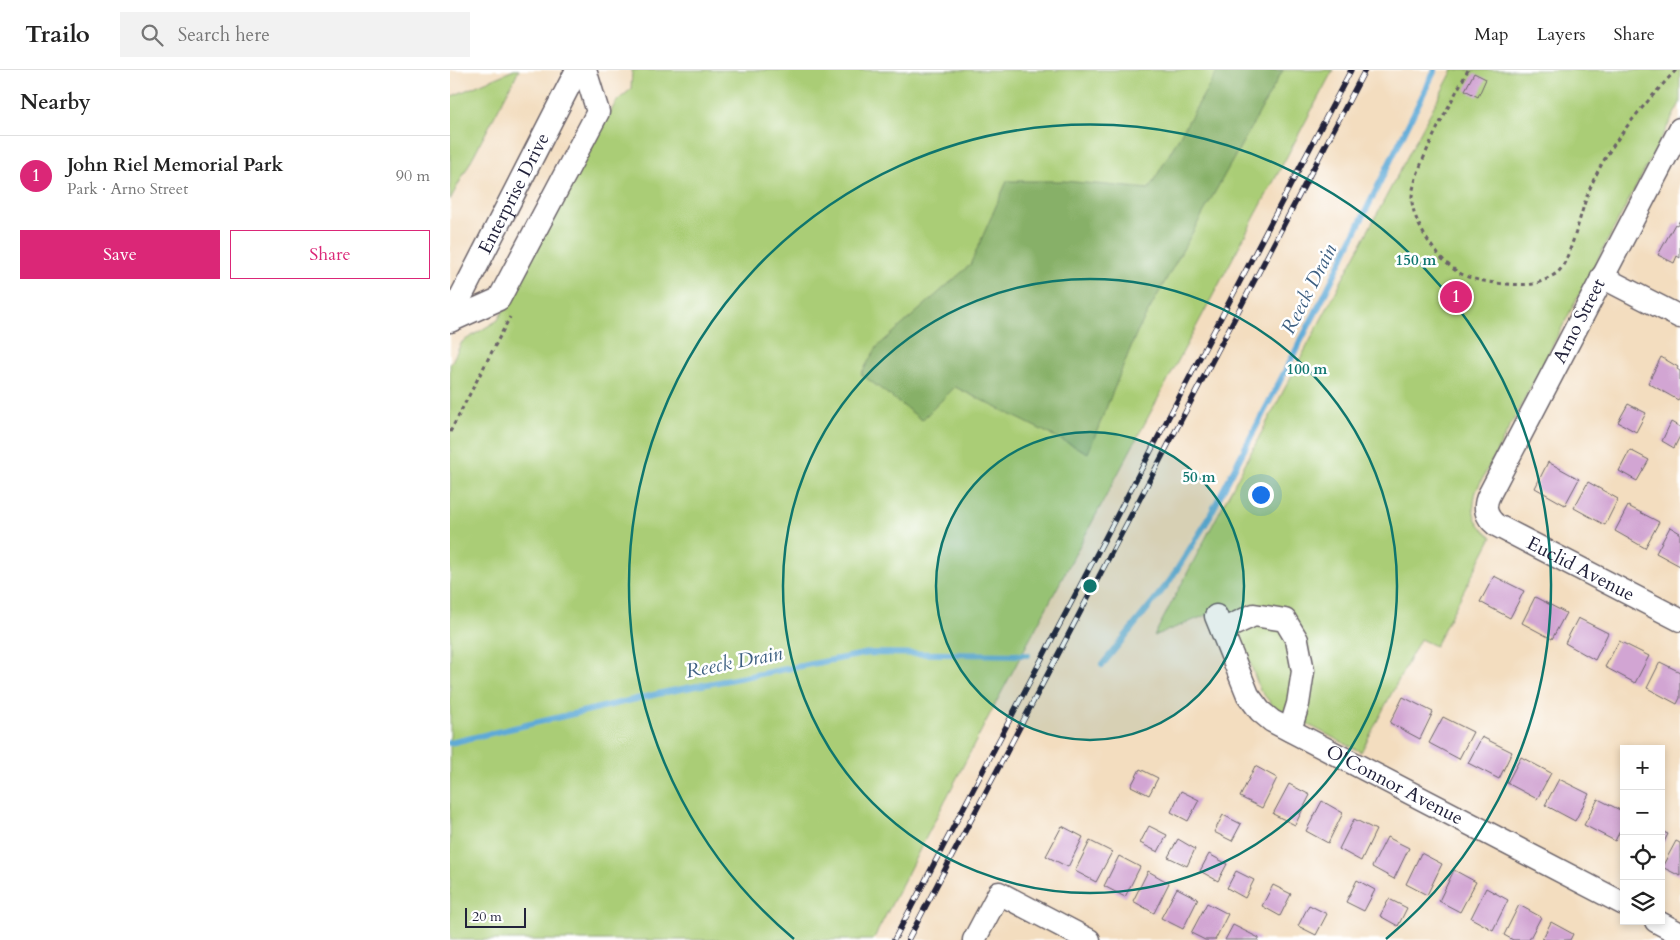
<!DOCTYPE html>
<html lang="en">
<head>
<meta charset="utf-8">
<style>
	:root { --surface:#fff; --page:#f2f2f2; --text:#222; --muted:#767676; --line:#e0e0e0; --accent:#db2777 }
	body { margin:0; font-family:Cardo,serif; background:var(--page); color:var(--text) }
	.controls { position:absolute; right:15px; bottom:15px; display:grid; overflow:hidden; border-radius:0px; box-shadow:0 2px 8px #0003 }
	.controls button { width:45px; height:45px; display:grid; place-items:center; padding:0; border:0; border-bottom:1px solid var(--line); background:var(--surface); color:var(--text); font:25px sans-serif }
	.scale { position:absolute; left:15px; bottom:12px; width:61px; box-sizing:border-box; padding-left:5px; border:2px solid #22223b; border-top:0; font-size:14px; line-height:18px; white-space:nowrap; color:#22223b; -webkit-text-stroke:4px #fff; paint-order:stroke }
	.you { position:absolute; left:810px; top:424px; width:18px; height:18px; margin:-12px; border:4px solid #fff; border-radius:50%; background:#1a73e8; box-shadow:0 0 0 8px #1a73e833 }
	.badge { display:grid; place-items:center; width:32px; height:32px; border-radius:50%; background:var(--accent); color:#fff; font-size:16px; font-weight:700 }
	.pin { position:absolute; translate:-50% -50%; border:2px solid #fff; box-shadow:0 1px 5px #0006 }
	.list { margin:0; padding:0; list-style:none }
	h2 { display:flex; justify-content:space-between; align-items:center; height:65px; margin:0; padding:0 20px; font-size:21px }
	h2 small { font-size:16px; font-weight:400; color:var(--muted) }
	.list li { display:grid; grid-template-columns:32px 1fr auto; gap:15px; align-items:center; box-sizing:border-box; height:80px; padding:0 20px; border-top:1px solid var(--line) }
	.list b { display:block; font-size:19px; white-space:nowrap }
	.list p { margin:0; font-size:16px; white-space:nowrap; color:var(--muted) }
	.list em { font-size:16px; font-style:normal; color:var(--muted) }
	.actions { display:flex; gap:10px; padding:15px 20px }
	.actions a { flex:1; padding:11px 0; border:1px solid var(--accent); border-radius:0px; text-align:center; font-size:18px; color:var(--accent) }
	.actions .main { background:var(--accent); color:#fff }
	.icon { flex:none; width:28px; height:28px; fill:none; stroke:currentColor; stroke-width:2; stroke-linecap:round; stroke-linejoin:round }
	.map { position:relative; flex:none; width:1230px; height:870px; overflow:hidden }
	header { display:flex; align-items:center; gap:30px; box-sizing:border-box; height:70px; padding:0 25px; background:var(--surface); border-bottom:1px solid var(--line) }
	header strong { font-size:24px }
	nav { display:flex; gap:28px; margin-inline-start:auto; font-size:18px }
	.search { width:350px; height:45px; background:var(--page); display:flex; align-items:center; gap:12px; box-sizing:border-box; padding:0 18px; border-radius:0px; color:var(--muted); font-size:19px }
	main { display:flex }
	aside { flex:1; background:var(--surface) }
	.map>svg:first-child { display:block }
	.green { fill:#aacd76; stroke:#667858 }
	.forest { fill:#87b067; stroke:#546951 }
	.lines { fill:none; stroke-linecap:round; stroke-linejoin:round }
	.stream { stroke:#5faad7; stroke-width:6 }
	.building { fill:#d2a5d3 }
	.minor-casing { stroke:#6b6369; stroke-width:25 }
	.path { stroke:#6b6369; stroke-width:3; stroke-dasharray:4 4; stroke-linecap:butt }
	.minor { stroke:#fff; stroke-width:22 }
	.rail-casing { stroke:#22223b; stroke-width:5.5 }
	.rail { stroke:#fff; stroke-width:4; stroke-dasharray:11; stroke-linecap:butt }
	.ring { fill:none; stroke:#0f766e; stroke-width:2.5 }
	.labels { text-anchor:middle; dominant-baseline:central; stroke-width:5; stroke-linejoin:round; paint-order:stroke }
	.street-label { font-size:19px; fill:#22223b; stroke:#fff }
	.water-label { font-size:20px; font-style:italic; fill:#3d5f81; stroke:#fff }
	.centre { fill:#0f766e; stroke:#fff; stroke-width:2.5 }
	.ring-label { font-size:15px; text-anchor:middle; font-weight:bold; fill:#0f766e; stroke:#fff; stroke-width:5; stroke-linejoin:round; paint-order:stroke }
</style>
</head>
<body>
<header>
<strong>Trailo</strong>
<div class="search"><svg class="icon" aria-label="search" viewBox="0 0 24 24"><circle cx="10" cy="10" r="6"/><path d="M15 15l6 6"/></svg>Search here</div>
<nav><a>Map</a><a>Layers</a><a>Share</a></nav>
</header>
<main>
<aside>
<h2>Nearby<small></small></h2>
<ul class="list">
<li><span class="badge">1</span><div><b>John Riel Memorial Park</b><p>Park · Arno Street</p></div><em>90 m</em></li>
</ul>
<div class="actions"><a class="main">Save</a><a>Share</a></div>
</aside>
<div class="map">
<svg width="1230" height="870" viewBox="0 0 1230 870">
	<rect width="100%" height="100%" fill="#fff"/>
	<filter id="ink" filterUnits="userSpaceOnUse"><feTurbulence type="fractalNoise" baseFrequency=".02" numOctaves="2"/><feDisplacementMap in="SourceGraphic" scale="10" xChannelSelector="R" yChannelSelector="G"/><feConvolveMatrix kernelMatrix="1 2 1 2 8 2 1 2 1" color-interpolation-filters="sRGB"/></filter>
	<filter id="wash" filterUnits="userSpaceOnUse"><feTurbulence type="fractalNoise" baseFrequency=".0096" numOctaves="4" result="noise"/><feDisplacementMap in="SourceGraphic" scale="20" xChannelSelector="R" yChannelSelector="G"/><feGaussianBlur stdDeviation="1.12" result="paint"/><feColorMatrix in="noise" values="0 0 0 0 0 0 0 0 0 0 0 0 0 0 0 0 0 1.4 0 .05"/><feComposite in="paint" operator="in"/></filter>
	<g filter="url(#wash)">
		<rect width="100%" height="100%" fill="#f3ddbf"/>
		<g class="green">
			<polygon points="64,0 69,0 0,130 0,27"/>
			<polygon points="182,0 883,0 541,642 423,870 0,870 0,295 12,272 48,250 166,32 181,19"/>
			<path d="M 1003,0 L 1230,0 L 1230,33 L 1026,421 C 1021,445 1023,451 1042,467 L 985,576 L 970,569 L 911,682 L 824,637 L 810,620 L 779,536 L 704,566 Z"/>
		</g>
		<polygon class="forest" points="768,0 833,0 687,262 638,383 505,317 472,350 411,304 427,277 520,195 557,111 614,111 699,119"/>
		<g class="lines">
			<g class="stream">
				<polyline points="652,595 719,512 756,453 872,230 985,0"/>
				<polyline points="0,673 216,622 419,583 578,585"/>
			</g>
		</g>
		<g id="blocks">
			<g class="building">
				<polygon points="1024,3 1036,9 1028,27 1015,20"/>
				<polygon points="1230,150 1230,188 1227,186 1224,193 1208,185 1225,154 1227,155"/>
				<polygon points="1211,287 1228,297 1227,299 1230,301 1230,327 1228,330 1198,313"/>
				<polygon points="1178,334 1196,343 1186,362 1168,352"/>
				<polygon points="1221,352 1230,357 1230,366 1224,378 1212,371"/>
				<polygon points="1180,380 1199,390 1187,411 1169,401"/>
				<polygon points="1098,392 1129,409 1115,435 1085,418"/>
				<polygon points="1138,412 1168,429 1155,455 1124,438"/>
				<polygon points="1178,436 1209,452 1195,478 1165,461"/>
				<polygon points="1220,457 1230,463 1230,496 1206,483"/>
				<polygon points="1044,506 1074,521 1060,548 1030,532"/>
				<polygon points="1085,527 1116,543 1102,569 1072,553"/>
				<polygon points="1128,548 1158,563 1145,590 1115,573"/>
				<polygon points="1169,571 1199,586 1185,613 1155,597"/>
				<polygon points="1210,592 1230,602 1230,628 1227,634 1197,618"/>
				<polygon points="953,627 983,642 970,669 940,653"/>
				<polygon points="993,647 1023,662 1009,689 979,673"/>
				<polygon points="1032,667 1062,682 1049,709 1018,693"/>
				<polygon points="1071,687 1101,703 1087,729 1057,713"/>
				<polygon points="805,696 827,708 812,738 790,727"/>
				<polygon points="690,699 708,708 699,725 681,716"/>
				<polygon points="1109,709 1139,724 1125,751 1095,735"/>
				<polygon points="839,714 860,725 845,755 823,744"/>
				<polygon points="731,721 749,730 738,751 721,742"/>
				<polygon points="1148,729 1174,742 1174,753 1165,771 1134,755"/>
				<polygon points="872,731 893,743 878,773 856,761"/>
				<polygon points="773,745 791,754 782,771 764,762"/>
				<polygon points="904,749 926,760 911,791 889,779"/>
				<polygon points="612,756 633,767 618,797 596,786"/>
				<polygon points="699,756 717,765 708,782 690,773"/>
				<polygon points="1211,761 1218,764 1211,778"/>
				<polygon points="937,767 959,778 944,809 922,797"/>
				<polygon points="728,769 745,779 737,796 718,787"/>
				<polygon points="640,771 662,782 646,812 625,801"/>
				<polygon points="1226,771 1230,773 1230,806 1212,797"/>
				<polygon points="971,783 992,794 977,825 956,814"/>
				<polygon points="759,784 777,794 768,811 750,801"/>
				<polygon points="669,786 690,797 675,827 654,816"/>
				<polygon points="1004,800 1026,812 1010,842 989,831"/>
				<polygon points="698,801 719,813 704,843 683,831"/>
				<polygon points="786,801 804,810 795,828 777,818"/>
				<polygon points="907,810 925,820 914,841 896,832"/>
				<polygon points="823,815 841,824 830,846 812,836"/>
				<polygon points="727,818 748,829 733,859 711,848"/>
				<polygon points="1036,818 1058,830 1043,860 1021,848"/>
				<polygon points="939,829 957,838 948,856 930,846"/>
				<polygon points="757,833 778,844 765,870 755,870 741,863"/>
				<polygon points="859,835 877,844 866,865 848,856"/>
				<polygon points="1069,835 1091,847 1079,870 1063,870 1054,865"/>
				<polygon points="1101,852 1123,864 1120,870 1092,870"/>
				<polygon points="783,855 809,868 809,870 775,870"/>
			</g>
		</g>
	</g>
	<g filter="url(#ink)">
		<use href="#blocks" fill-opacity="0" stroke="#6b6369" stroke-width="1"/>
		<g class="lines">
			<g class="minor-casing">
				<g id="minor">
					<path id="s1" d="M 1230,59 L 1039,425 C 1033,437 1036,447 1046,455 L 1230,550"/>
					<polyline points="1152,207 1230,247"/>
					<path id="s2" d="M 0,248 L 127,0"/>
					<polyline points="0,251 49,229 148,42 135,0"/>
					<path id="s3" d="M 766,546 L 798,625 L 810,641 L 822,651 L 1174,834"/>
					<polyline points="772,560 804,545 835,550 847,570 853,601 848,634 840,660"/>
					<polyline points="1206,851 1230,864"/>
					<polyline points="524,870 549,823 639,870"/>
				</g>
			</g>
			<g class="path">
				<path d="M 1018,0 C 1004,27 959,105 962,132 C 965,158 992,197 1016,206 C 1031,213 1067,216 1083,214 C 1090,213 1101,207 1107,203 C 1119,194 1131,142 1137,126 C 1155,77 1191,38 1226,0"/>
				<polyline points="0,362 60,247"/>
			</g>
			<use href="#minor" class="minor"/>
			<g class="rail-casing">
				<g id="rail">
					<polyline points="444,870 901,0"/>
					<polyline points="458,870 915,0"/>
				</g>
			</g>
			<use href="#rail" class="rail"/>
		</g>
	</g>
	<circle cx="640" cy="516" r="154" fill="#0f766e" fill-opacity=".12"/>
	<g class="ring">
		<circle cx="640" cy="516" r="154"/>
		<circle cx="640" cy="516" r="307"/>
		<path d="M344 869A461 461 0 1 1 936 869"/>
	</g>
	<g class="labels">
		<g class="street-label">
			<text stroke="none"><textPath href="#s2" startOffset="140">Enterprise Drive</textPath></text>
			<text transform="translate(1129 251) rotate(-63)">Arno Street</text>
			<text stroke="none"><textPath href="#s1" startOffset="542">Euclid Avenue</textPath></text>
			<text stroke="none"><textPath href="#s3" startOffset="259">O'Connor Avenue</textPath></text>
		</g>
		<g class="water-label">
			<text transform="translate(859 219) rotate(-63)">Reeck Drain</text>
			<text transform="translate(284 592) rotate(-11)">Reeck Drain</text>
		</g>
	</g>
	<circle cx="640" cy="516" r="8" class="centre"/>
	<g class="ring-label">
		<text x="966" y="195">150 m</text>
		<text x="857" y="304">100 m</text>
		<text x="749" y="412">50 m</text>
	</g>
</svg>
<div class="controls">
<button>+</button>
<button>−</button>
<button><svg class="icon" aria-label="locate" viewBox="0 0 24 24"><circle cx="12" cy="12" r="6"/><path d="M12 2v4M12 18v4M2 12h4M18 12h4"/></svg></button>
<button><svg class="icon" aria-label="layers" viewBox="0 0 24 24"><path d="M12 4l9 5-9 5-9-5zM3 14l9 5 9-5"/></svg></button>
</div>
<div class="scale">20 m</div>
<div class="you"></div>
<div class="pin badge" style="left:1006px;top:227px">1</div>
</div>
</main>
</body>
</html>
